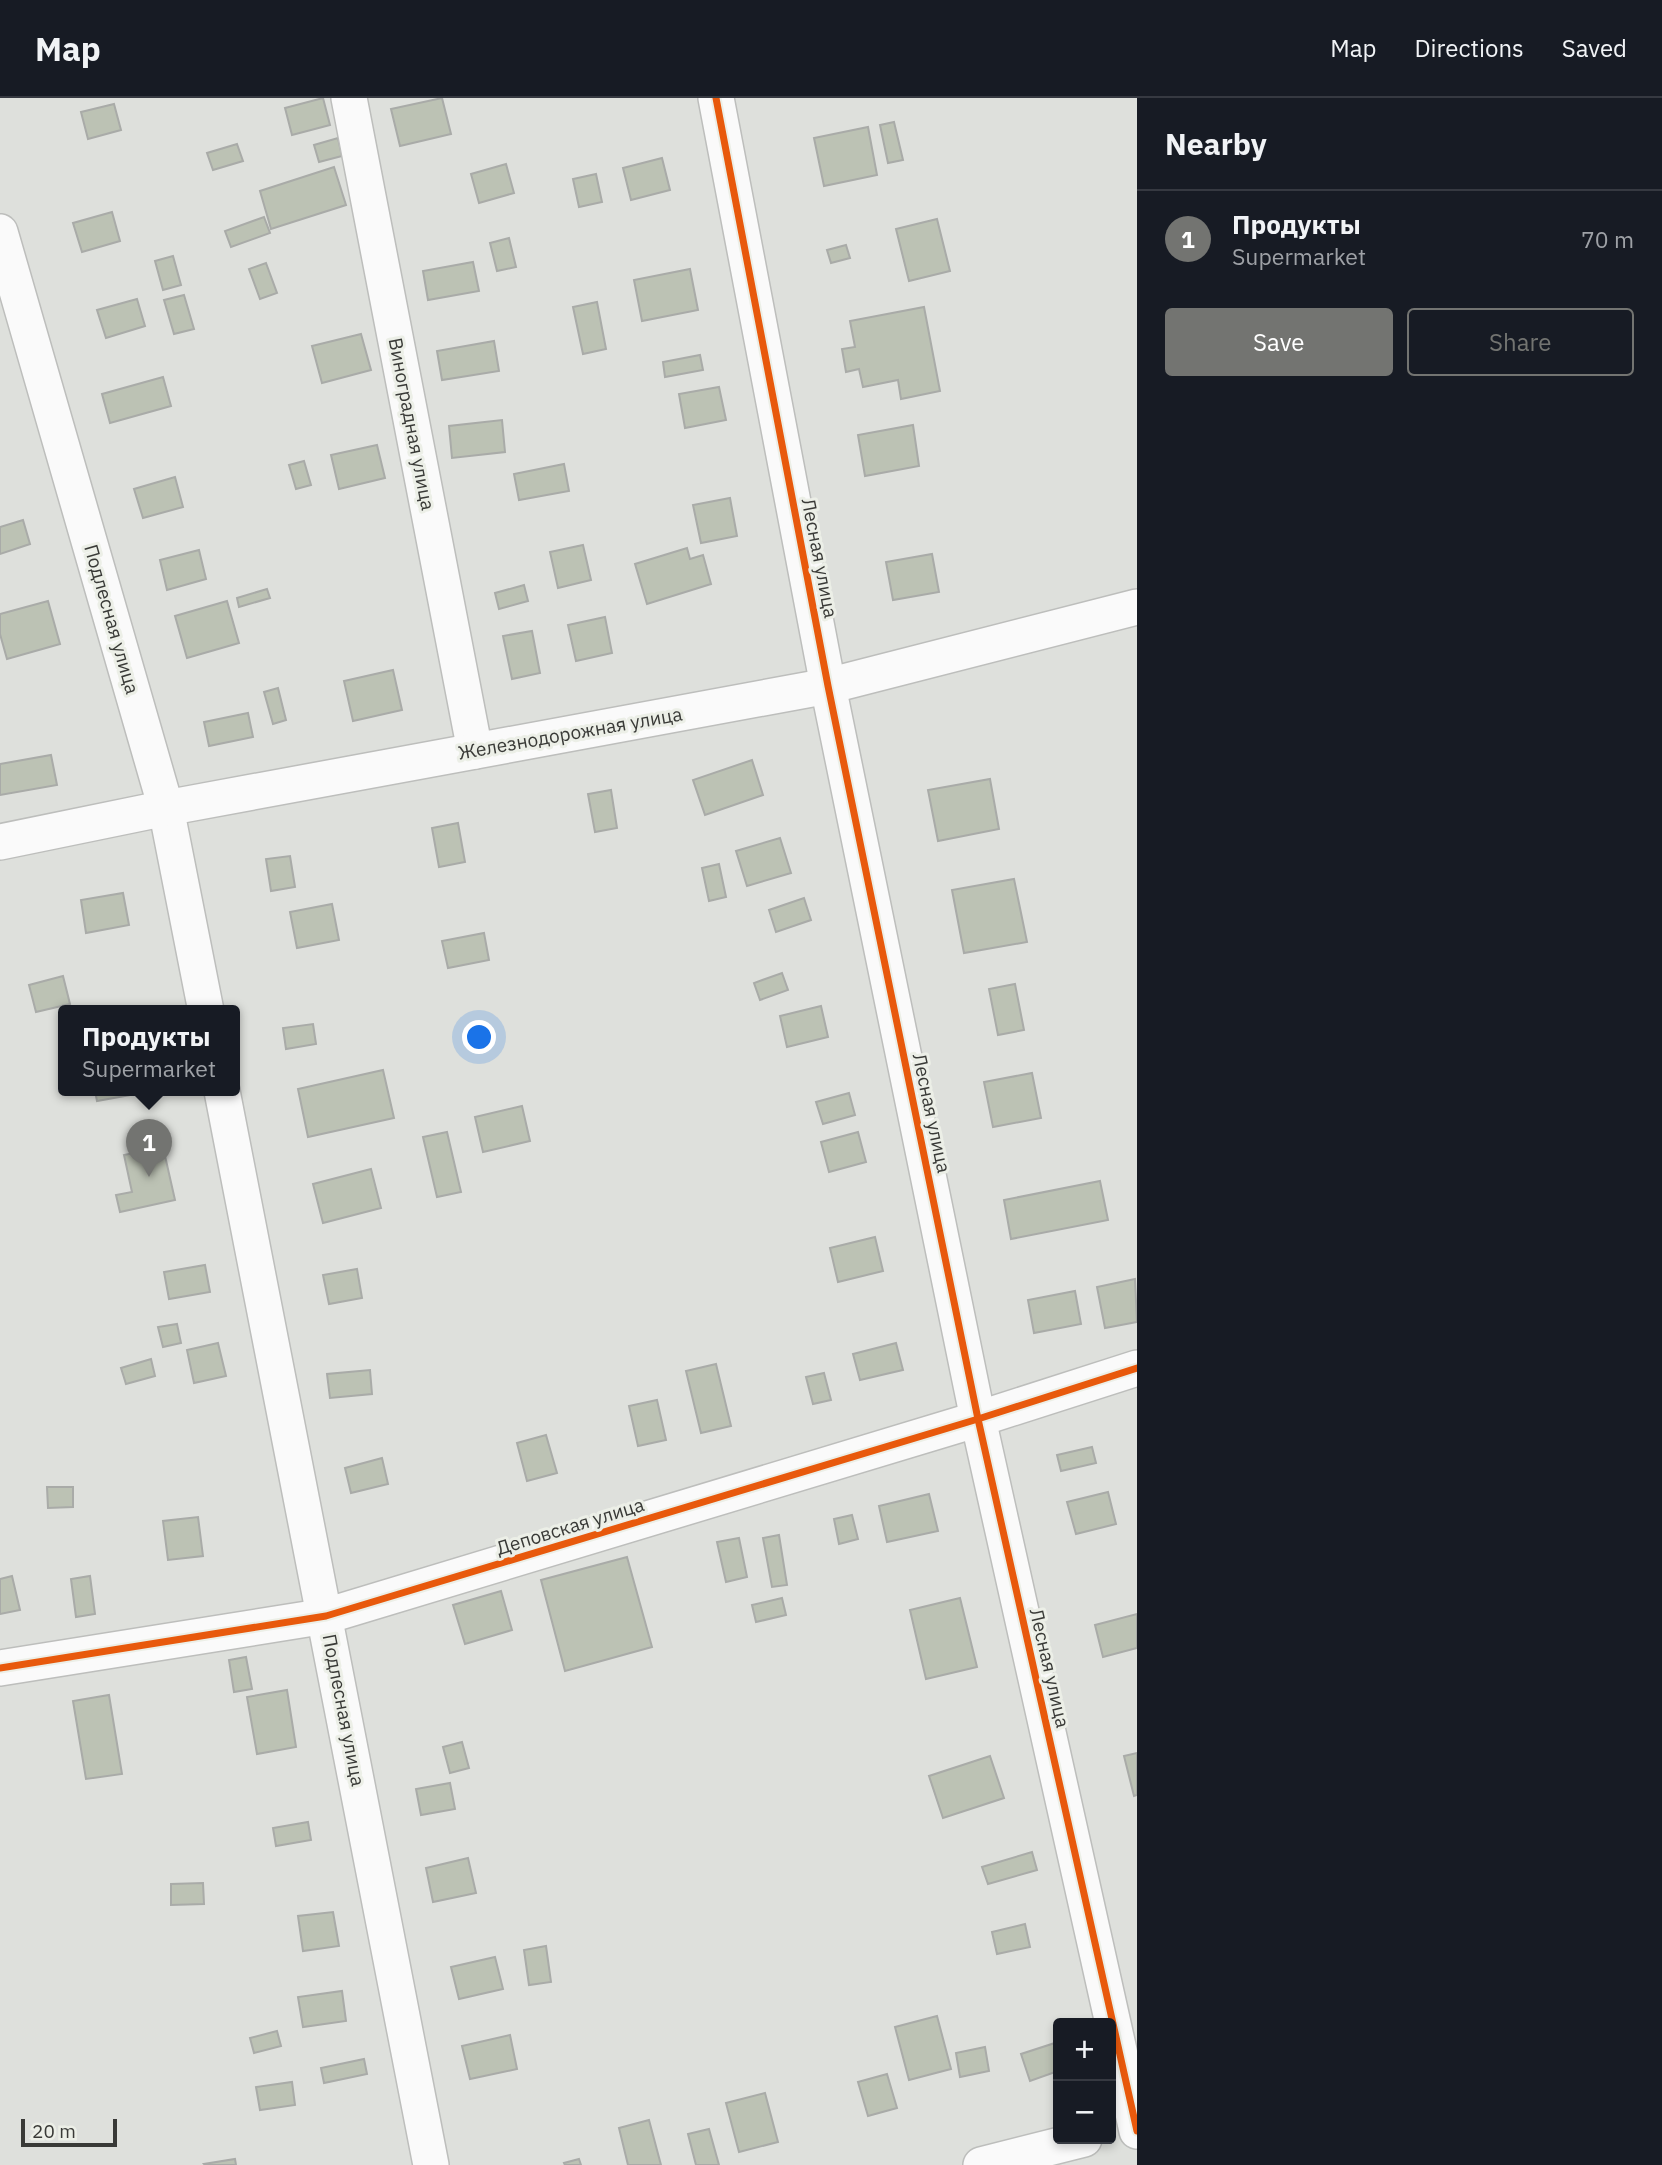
<!DOCTYPE html>
<html lang="en">
<head>
<meta charset="utf-8">
<style>
	:root { --surface:#171b24; --page:#20242c; --text:#f1f3f6; --muted:#9ea1a6; --line:#363941; --accent:#737471 }
	body { margin:0; font-family:"IBM Plex Sans",sans-serif; background:var(--page); color:var(--text) }
	.controls { position:absolute; right:21px; bottom:21px; display:grid; overflow:hidden; border-radius:7px; box-shadow:0 4px 10px #0003 }
	.controls button { width:63px; height:63px; display:grid; place-items:center; padding:0; border:0; border-bottom:2px solid var(--line); background:var(--surface); color:var(--text); font:35px sans-serif }
	.scale { position:absolute; left:21px; bottom:18px; width:96px; box-sizing:border-box; padding-left:7px; border:4px solid #393a37; border-top:0; font-size:19px; line-height:24px; white-space:nowrap; color:#393a37; -webkit-text-stroke:5px #ecefe7; paint-order:stroke }
	.you { position:absolute; left:480px; top:940px; width:24px; height:24px; margin:-18px; border:5px solid #fff; border-radius:50%; background:#1a73e8; box-shadow:0 0 0 10px #1a73e833 }
	.badge { display:grid; place-items:center; width:46px; height:46px; border-radius:50%; background:var(--accent); color:#fff; font-size:23px; font-weight:700 }
	.pin { position:absolute; translate:-50% -58px; filter:drop-shadow(0 2px 4px #0008) }
	.pin::after { content:''; position:absolute; top:37px; width:24px; height:21px; background:inherit; clip-path:polygon(0 0,100% 0,50% 100%) }
	.popup { position:absolute; left:58px; top:907px; width:182px; height:91px; box-sizing:border-box; display:grid; place-content:center; border-radius:7px; background:var(--surface); filter:drop-shadow(0 2px 5px #0005); font-size:23px; white-space:nowrap; color:var(--muted) }
	.popup b { font-size:26px; color:var(--text) }
	.popup::after { content:''; position:absolute; left:50%; top:100%; margin-left:-14px; border:14px solid transparent; border-top-color:var(--surface) }
	.list { margin:0; padding:0; list-style:none }
	h2 { display:flex; justify-content:space-between; align-items:center; height:91px; margin:0; padding:0 28px; font-size:30px }
	h2 small { font-size:23px; font-weight:400; color:var(--muted) }
	.list li { display:grid; grid-template-columns:46px 1fr auto; gap:21px; align-items:center; box-sizing:border-box; height:98px; padding:0 28px; border-top:2px solid var(--line) }
	.list b { display:block; font-size:26px; white-space:nowrap }
	.list p { margin:0; font-size:23px; white-space:nowrap; color:var(--muted) }
	.list em { font-size:23px; font-style:normal; color:var(--muted) }
	.actions { display:flex; gap:14px; padding:21px 28px }
	.actions a { flex:1; padding:16px 0; border:2px solid var(--accent); border-radius:7px; text-align:center; font-size:24px; color:var(--accent) }
	.actions .main { background:var(--accent); color:#fff }
	.map { position:relative; flex:none; width:1137px; height:2067px; overflow:hidden }
	header { display:flex; align-items:center; gap:42px; box-sizing:border-box; height:98px; padding:0 35px; background:var(--surface); border-bottom:2px solid var(--line) }
	header strong { font-size:33px }
	nav { display:flex; gap:38px; margin-inline-start:auto; font-size:24px }
	main { display:flex }
	aside { flex:1; background:var(--surface) }
	.map>svg:first-child { display:block }
	.building { fill:#bcc2b4; stroke:#a9aba8; stroke-width:2 }
	.lines { fill:none; stroke-linecap:round; stroke-linejoin:round }
	.street-casing { stroke:#bdbebc; stroke-width:38 }
	.street { stroke:#fafafa; stroke-width:35 }
	.cycleway-casing { stroke:#ecefe7; stroke-width:11 }
	.cycleway { stroke:#e8590c; stroke-width:7 }
	.labels { text-anchor:middle; dominant-baseline:central; stroke-width:6; stroke-linejoin:round; paint-order:stroke }
	.street-label { font-size:19px; fill:#393a37; stroke:#ecefe7 }
</style>
</head>
<body>
<header>
<strong>Map</strong>
<nav><a>Map</a><a>Directions</a><a>Saved</a></nav>
</header>
<main>
<div class="map">
<svg width="1137" height="2067" viewBox="0 0 1137 2067">
	<rect width="100%" height="100%" fill="#dee0dc"/>
	<g class="building">
		<polygon points="323,0 330,27 292,37 285,10"/>
		<polygon points="442,0 451,36 400,48 391,11"/>
		<polygon points="114,6 121,32 88,41 81,14"/>
		<polygon points="894,24 903,62 888,65 880,27"/>
		<polygon points="868,29 877,77 824,88 814,40"/>
		<polygon points="338,40 342,58 319,64 314,47"/>
		<polygon points="237,46 243,63 213,72 207,55"/>
		<polygon points="662,60 670,92 631,102 623,70"/>
		<polygon points="506,66 514,95 479,105 471,76"/>
		<polygon points="334,69 346,107 271,131 260,93"/>
		<polygon points="596,76 602,104 579,109 573,81"/>
		<polygon points="112,114 120,143 82,154 73,125"/>
		<polygon points="264,119 270,135 231,149 225,133"/>
		<polygon points="937,121 950,173 909,183 896,131"/>
		<polygon points="509,140 516,169 497,173 490,145"/>
		<polygon points="846,147 850,160 831,165 827,152"/>
		<polygon points="173,158 181,187 163,192 155,163"/>
		<polygon points="473,164 479,193 428,202 423,173"/>
		<polygon points="266,165 277,195 260,201 249,171"/>
		<polygon points="690,171 698,212 642,223 634,182"/>
		<polygon points="184,197 194,231 174,236 164,202"/>
		<polygon points="137,201 145,228 106,240 97,212"/>
		<polygon points="597,204 606,251 583,256 573,209"/>
		<polygon points="924,209 940,293 901,301 898,282 863,289 859,271 846,274 842,251 855,249 850,223"/>
		<polygon points="361,236 371,272 322,285 312,248"/>
		<polygon points="494,243 499,273 442,282 437,253"/>
		<polygon points="700,257 703,272 665,279 663,264"/>
		<polygon points="163,279 171,308 110,325 102,296"/>
		<polygon points="719,289 726,322 685,330 679,296"/>
		<polygon points="502,322 505,354 452,360 449,328"/>
		<polygon points="913,327 919,368 865,378 858,337"/>
		<polygon points="377,347 385,380 339,391 331,357"/>
		<polygon points="304,363 311,387 296,391 289,367"/>
		<polygon points="564,366 569,393 519,402 514,376"/>
		<polygon points="175,379 183,409 143,420 134,391"/>
		<polygon points="730,400 737,438 701,445 693,407"/>
		<polygon points="23,422 30,446 0,456 0,429"/>
		<polygon points="583,447 591,482 558,490 550,454"/>
		<polygon points="687,450 690,461 703,457 711,486 647,506 635,466"/>
		<polygon points="199,452 206,481 167,492 160,462"/>
		<polygon points="932,456 939,494 893,502 886,464"/>
		<polygon points="524,487 528,503 499,511 495,495"/>
		<polygon points="267,491 270,500 239,509 237,500"/>
		<polygon points="48,503 60,546 7,561 0,536 0,516"/>
		<polygon points="227,503 239,545 187,560 175,518"/>
		<polygon points="605,519 612,555 576,563 568,527"/>
		<polygon points="532,533 540,575 512,581 503,538"/>
		<polygon points="393,572 402,612 353,623 344,583"/>
		<polygon points="278,590 286,622 273,626 264,594"/>
		<polygon points="248,615 253,639 209,648 204,624"/>
		<polygon points="51,657 57,687 0,697 0,666"/>
		<polygon points="752,662 763,697 705,717 693,682"/>
		<polygon points="990,681 999,731 938,743 928,692"/>
		<polygon points="611,692 617,730 595,734 588,696"/>
		<polygon points="458,725 465,764 439,769 432,730"/>
		<polygon points="780,740 791,775 747,788 736,753"/>
		<polygon points="290,758 295,789 271,793 266,761"/>
		<polygon points="719,766 726,799 709,803 702,770"/>
		<polygon points="1014,781 1027,844 964,855 952,792"/>
		<polygon points="123,795 129,827 86,835 81,802"/>
		<polygon points="804,800 811,822 776,834 769,812"/>
		<polygon points="332,806 339,842 297,850 290,814"/>
		<polygon points="484,835 489,862 448,870 442,843"/>
		<polygon points="782,875 788,892 760,902 754,885"/>
		<polygon points="63,878 70,906 36,914 29,887"/>
		<polygon points="1015,886 1024,932 998,937 989,891"/>
		<polygon points="821,908 828,939 787,949 780,918"/>
		<polygon points="313,926 316,946 286,951 283,930"/>
		<polygon points="383,972 394,1020 308,1039 298,991"/>
		<polygon points="1032,975 1041,1020 993,1029 984,984"/>
		<polygon points="95,993 135,993 136,996 97,1003"/>
		<polygon points="849,995 855,1017 823,1026 816,1004"/>
		<polygon points="522,1008 530,1043 483,1054 475,1019"/>
		<polygon points="447,1034 461,1094 437,1099 423,1039"/>
		<polygon points="858,1034 866,1064 829,1074 821,1044"/>
		<polygon points="163,1049 175,1102 120,1114 116,1097 132,1094 124,1057"/>
		<polygon points="371,1071 381,1110 323,1125 313,1086"/>
		<polygon points="1100,1083 1108,1122 1011,1141 1004,1102"/>
		<polygon points="875,1139 883,1173 838,1184 830,1150"/>
		<polygon points="205,1167 210,1194 169,1201 164,1174"/>
		<polygon points="357,1171 362,1200 329,1206 323,1177"/>
		<polygon points="1135,1181 1137,1224 1105,1230 1097,1189"/>
		<polygon points="1075,1193 1081,1226 1034,1235 1028,1202"/>
		<polygon points="177,1226 181,1245 163,1249 158,1229"/>
		<polygon points="218,1245 226,1278 194,1285 187,1252"/>
		<polygon points="896,1245 903,1272 860,1282 853,1256"/>
		<polygon points="151,1261 155,1278 126,1286 121,1270"/>
		<polygon points="716,1266 731,1328 701,1335 686,1273"/>
		<polygon points="370,1272 372,1296 330,1300 327,1276"/>
		<polygon points="824,1275 831,1302 813,1306 806,1279"/>
		<polygon points="657,1302 666,1342 638,1348 629,1308"/>
		<polygon points="546,1337 557,1375 527,1383 517,1345"/>
		<polygon points="1092,1349 1096,1365 1061,1373 1057,1357"/>
		<polygon points="382,1360 388,1386 351,1395 345,1370"/>
		<polygon points="47,1389 73,1389 73,1409 48,1410"/>
		<polygon points="1108,1394 1116,1426 1076,1436 1067,1404"/>
		<polygon points="929,1396 938,1433 887,1444 879,1408"/>
		<polygon points="852,1417 858,1441 839,1446 834,1421"/>
		<polygon points="198,1419 203,1458 168,1462 163,1423"/>
		<polygon points="779,1437 787,1487 772,1489 763,1440"/>
		<polygon points="739,1440 747,1479 726,1484 717,1444"/>
		<polygon points="627,1459 652,1549 565,1573 541,1482"/>
		<polygon points="12,1478 20,1512 0,1516 0,1481"/>
		<polygon points="90,1478 95,1516 76,1519 71,1481"/>
		<polygon points="501,1493 512,1532 465,1546 453,1507"/>
		<polygon points="782,1500 786,1517 756,1524 752,1507"/>
		<polygon points="960,1500 977,1569 926,1581 910,1512"/>
		<polygon points="1137,1516 1137,1550 1103,1559 1095,1527"/>
		<polygon points="246,1559 252,1591 234,1594 229,1562"/>
		<polygon points="287,1592 296,1649 257,1656 247,1599"/>
		<polygon points="109,1597 122,1676 86,1681 73,1603"/>
		<polygon points="462,1644 469,1670 450,1675 443,1649"/>
		<polygon points="1137,1655 1137,1697 1134,1698 1124,1658"/>
		<polygon points="990,1658 1004,1700 943,1720 929,1678"/>
		<polygon points="450,1685 455,1711 421,1717 416,1691"/>
		<polygon points="308,1724 311,1742 276,1748 273,1730"/>
		<polygon points="1032,1754 1037,1772 988,1786 982,1769"/>
		<polygon points="468,1760 476,1795 433,1804 426,1770"/>
		<polygon points="203,1785 204,1806 171,1807 171,1786"/>
		<polygon points="333,1814 339,1848 303,1853 298,1818"/>
		<polygon points="1025,1826 1030,1849 997,1856 992,1834"/>
		<polygon points="546,1848 551,1884 529,1887 524,1852"/>
		<polygon points="495,1859 503,1891 459,1901 451,1869"/>
		<polygon points="342,1893 346,1923 303,1929 298,1899"/>
		<polygon points="937,1918 951,1971 909,1982 895,1929"/>
		<polygon points="277,1933 281,1948 254,1955 250,1940"/>
		<polygon points="510,1937 517,1971 470,1981 462,1948"/>
		<polygon points="1058,1944 1058,1973 1030,1983 1021,1956"/>
		<polygon points="985,1949 989,1973 960,1979 956,1955"/>
		<polygon points="364,1961 367,1976 324,1985 321,1970"/>
		<polygon points="887,1976 897,2010 868,2018 858,1984"/>
		<polygon points="292,1984 295,2007 260,2012 256,1989"/>
		<polygon points="765,1995 778,2044 739,2054 726,2005"/>
		<polygon points="649,2022 661,2067 628,2067 619,2030"/>
		<polygon points="709,2031 719,2067 696,2067 688,2036"/>
		<polygon points="235,2061 236,2067 205,2067 204,2066"/>
		<polygon points="579,2061 581,2067 565,2067 564,2065"/>
	</g>
	<g class="lines">
		<g class="street-casing">
			<g id="street">
				<polyline points="349,0 475,653"/>
				<polyline points="716,0 828,588 978,1321 1137,2033"/>
				<polyline points="0,134 166,710 206,913"/>
				<polyline points="0,744 166,710 828,588 1137,509"/>
				<polyline points="222,993 431,2067"/>
				<polyline points="0,1570 326,1518 978,1321 1137,1270"/>
				<polyline points="981,2067 1084,2041"/>
			</g>
		</g>
		<use href="#street" class="street"/>
		<g class="cycleway-casing">
			<g id="cycleway">
				<polyline points="716,0 828,588 978,1321 1137,2033"/>
				<polyline points="0,1570 326,1518 978,1321 1137,1270"/>
			</g>
		</g>
		<use href="#cycleway" class="cycleway"/>
	</g>
	<g class="labels">
		<g class="street-label">
			<text transform="translate(412 326) rotate(79)">Виноградная улица</text>
			<text transform="translate(820 460) rotate(79)">Лесная улица</text>
			<text transform="translate(112 521) rotate(74)">Подлесная улица</text>
			<text transform="translate(570 635) rotate(-10)">Железнодорожная улица</text>
			<text transform="translate(932 1015) rotate(78)">Лесная улица</text>
			<text transform="translate(570 1428) rotate(-17)">Деповская улица</text>
			<text transform="translate(1050 1570) rotate(77)">Лесная улица</text>
			<text transform="translate(344 1612) rotate(79)">Подлесная улица</text>
		</g>
	</g>
</svg>
<div class="controls">
<button>+</button>
<button>−</button>
</div>
<div class="scale">20 m</div>
<div class="you"></div>
<div class="pin badge" style="left:149px;top:1079px">1</div>
<div class="popup"><b>Продукты</b>Supermarket</div>
</div>
<aside>
<h2>Nearby<small></small></h2>
<ul class="list">
<li><span class="badge">1</span><div><b>Продукты</b><p>Supermarket</p></div><em>70 m</em></li>
</ul>
<div class="actions"><a class="main">Save</a><a>Share</a></div>
</aside>
</main>
</body>
</html>
